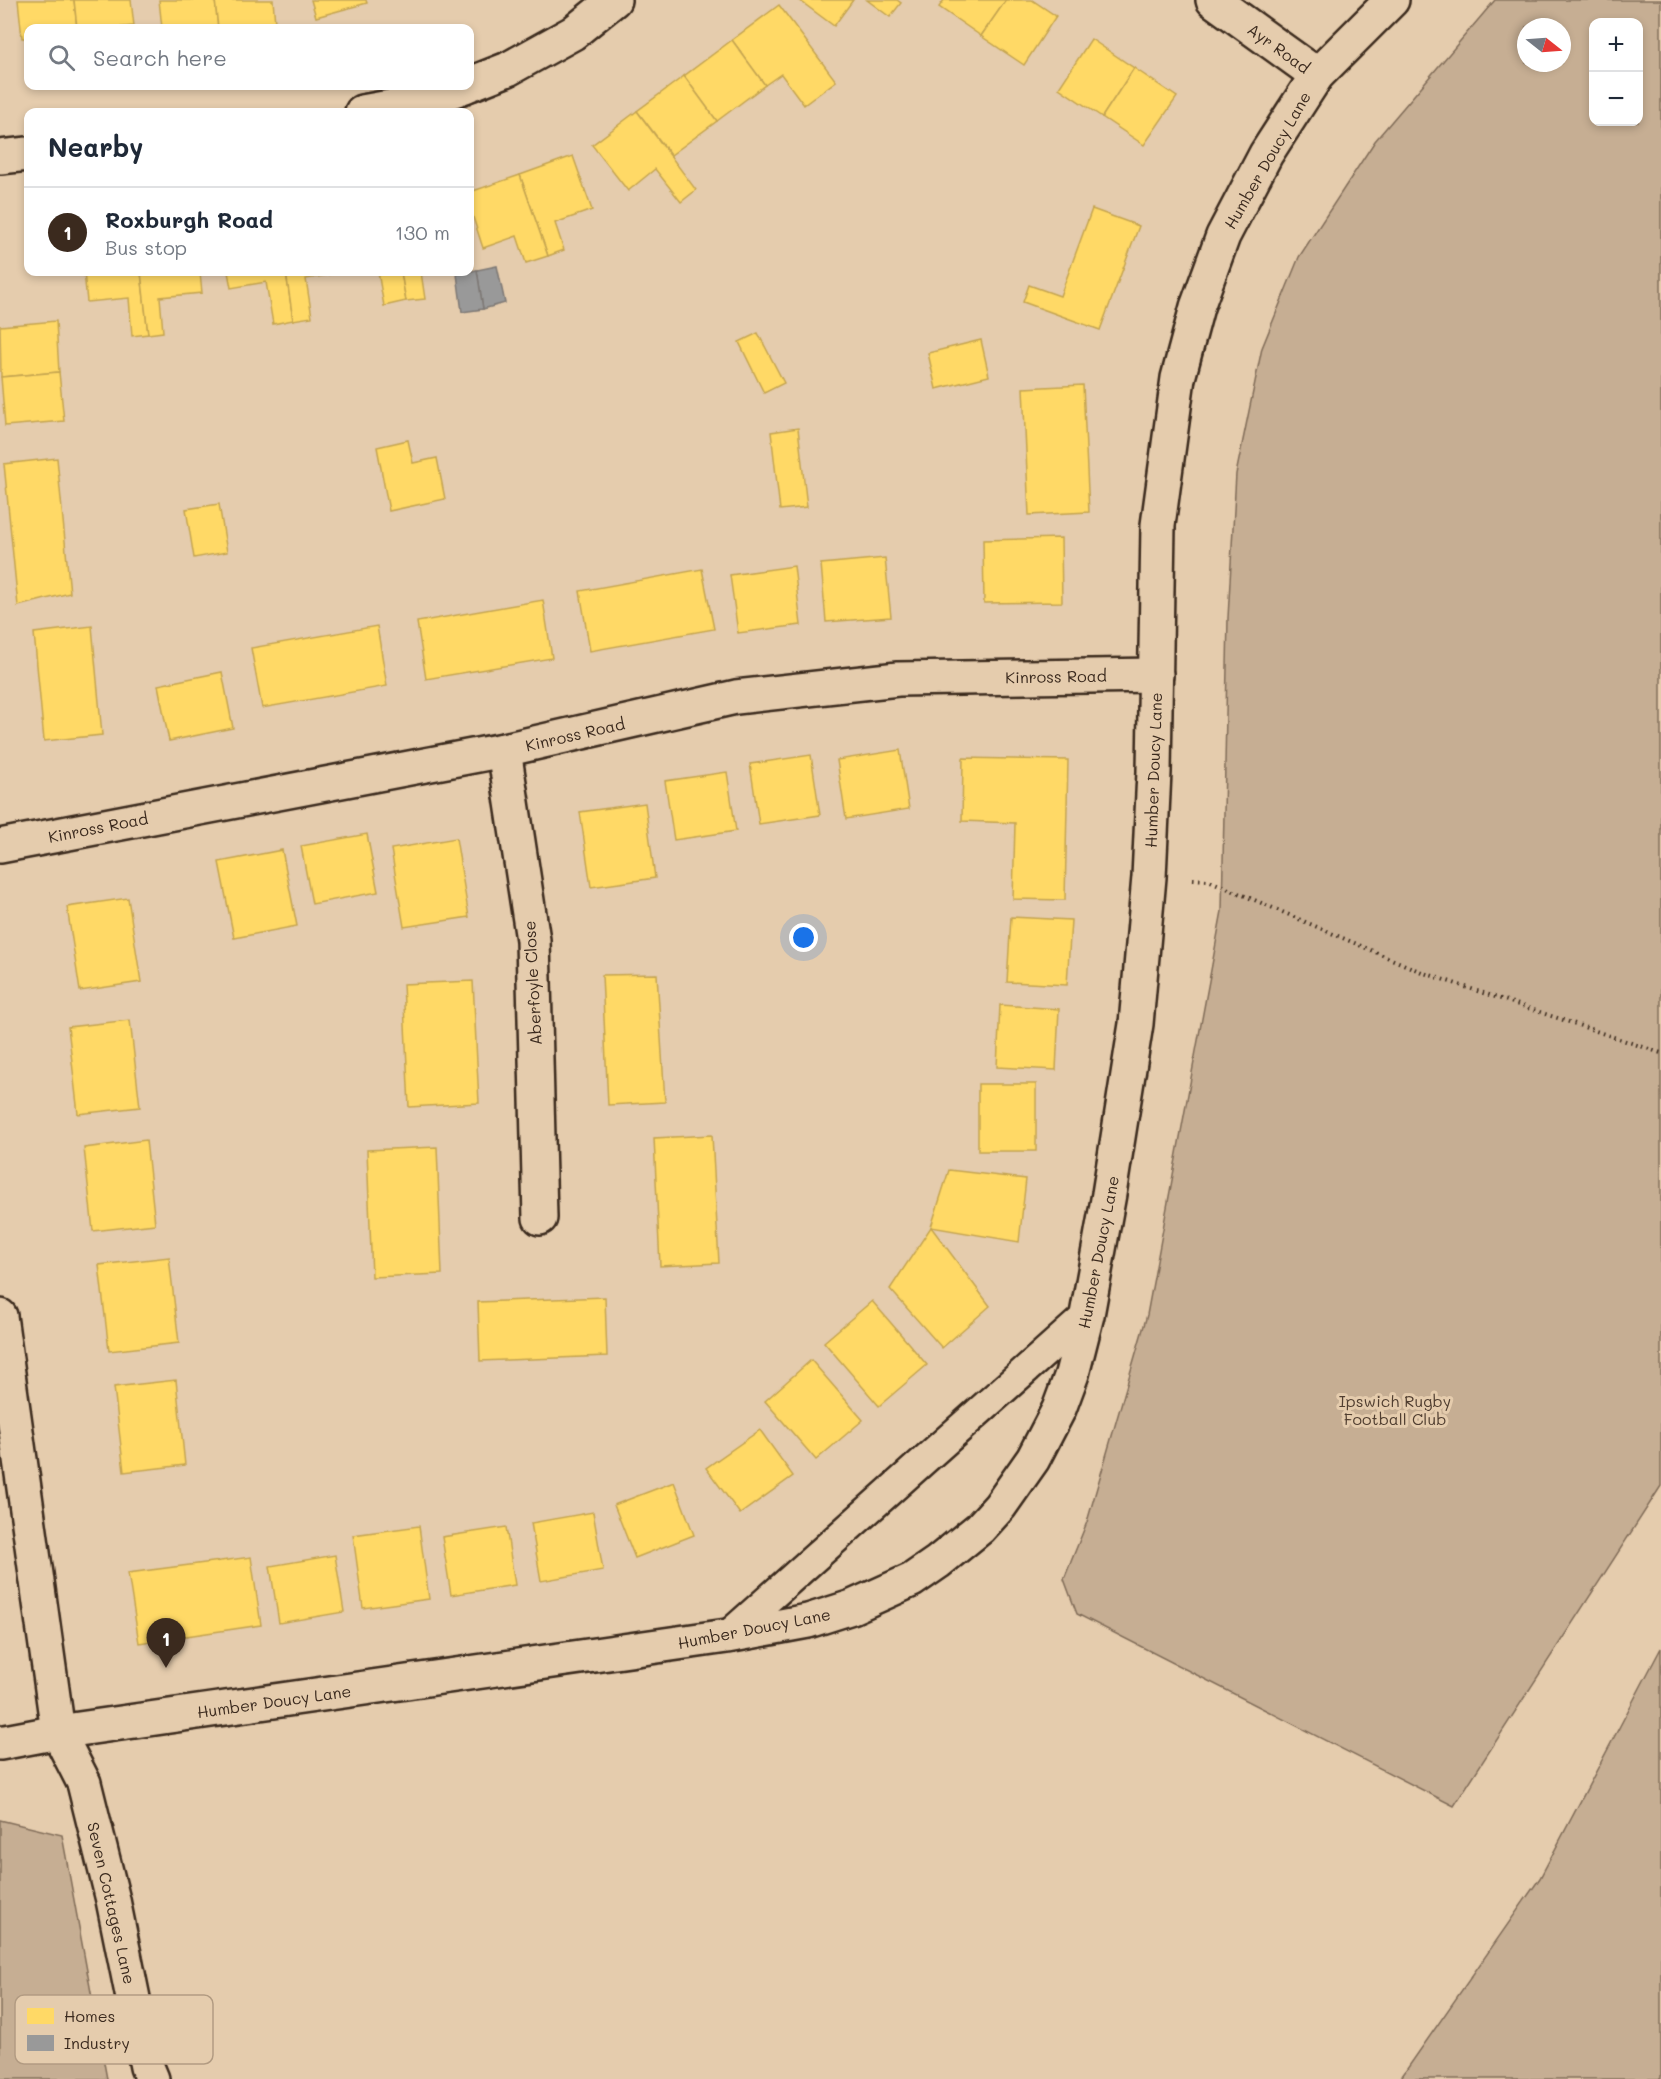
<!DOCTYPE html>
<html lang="en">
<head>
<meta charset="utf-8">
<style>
	:root { --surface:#fff; --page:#f6f6f7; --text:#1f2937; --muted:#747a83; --line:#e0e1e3; --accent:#3b2a1e }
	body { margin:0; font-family:Mali,sans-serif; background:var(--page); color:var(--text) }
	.controls { position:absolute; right:18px; top:18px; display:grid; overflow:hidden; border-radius:12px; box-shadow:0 3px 9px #0003 }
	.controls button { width:54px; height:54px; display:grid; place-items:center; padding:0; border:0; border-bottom:2px solid var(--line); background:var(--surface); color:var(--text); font:30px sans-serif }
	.compass { position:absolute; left:1517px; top:18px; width:54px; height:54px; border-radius:50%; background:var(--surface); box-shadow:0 3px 9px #0003; rotate:107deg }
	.you { position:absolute; left:804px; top:938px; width:21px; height:21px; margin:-15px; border:4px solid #fff; border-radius:50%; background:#1a73e8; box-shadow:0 0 0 9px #1a73e833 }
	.badge { display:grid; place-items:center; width:39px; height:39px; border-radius:50%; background:var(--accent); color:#fff; font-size:20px; font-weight:700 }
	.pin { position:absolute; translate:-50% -50px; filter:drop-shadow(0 2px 3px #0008) }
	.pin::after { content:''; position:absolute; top:32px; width:21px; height:18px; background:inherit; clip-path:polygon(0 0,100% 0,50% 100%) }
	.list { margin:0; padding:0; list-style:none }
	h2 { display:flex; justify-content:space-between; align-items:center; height:78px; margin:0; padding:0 24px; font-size:26px }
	h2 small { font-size:20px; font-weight:400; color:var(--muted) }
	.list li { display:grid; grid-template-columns:39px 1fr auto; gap:18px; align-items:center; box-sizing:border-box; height:90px; padding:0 24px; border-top:2px solid var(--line) }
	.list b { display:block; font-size:22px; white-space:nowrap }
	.list p { margin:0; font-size:20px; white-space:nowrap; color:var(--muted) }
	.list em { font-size:20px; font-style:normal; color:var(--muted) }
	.icon { flex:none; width:33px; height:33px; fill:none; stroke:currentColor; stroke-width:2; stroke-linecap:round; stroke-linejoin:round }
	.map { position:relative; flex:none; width:1661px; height:2079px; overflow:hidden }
	.search { position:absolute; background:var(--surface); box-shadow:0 3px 9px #0003; left:24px; top:24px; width:450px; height:66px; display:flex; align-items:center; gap:15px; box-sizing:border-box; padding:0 21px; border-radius:12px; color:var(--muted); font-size:22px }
	.panel { position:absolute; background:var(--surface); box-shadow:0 3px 9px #0003; left:24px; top:108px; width:450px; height:168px; border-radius:12px }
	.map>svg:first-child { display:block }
	.green { fill:#c6ae93; stroke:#806c58; stroke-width:1.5; fill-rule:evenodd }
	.homes { fill:#ffd966; stroke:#c4a450; stroke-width:1.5 }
	.industry { fill:#999; stroke:#7d7874; stroke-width:1.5 }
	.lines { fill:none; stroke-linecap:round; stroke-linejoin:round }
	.service-casing { stroke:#3b2a1e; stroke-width:33 }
	.minor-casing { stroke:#3b2a1e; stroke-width:38 }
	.tertiary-casing { stroke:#3b2a1e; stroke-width:38 }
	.path { stroke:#3b2a1e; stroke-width:4; stroke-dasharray:1.5 4.5; stroke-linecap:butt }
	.service { stroke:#e5ccad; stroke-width:28 }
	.minor { stroke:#e5ccad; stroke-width:33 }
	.tertiary { stroke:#e5ccad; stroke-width:33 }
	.labels { text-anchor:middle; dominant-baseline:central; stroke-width:6; stroke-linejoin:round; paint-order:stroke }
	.street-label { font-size:16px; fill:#3b2a1e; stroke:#e5ccad }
	.park-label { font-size:16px; fill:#503e30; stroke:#e5ccad }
	.key { fill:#e5ccad; stroke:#b29b82; stroke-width:1.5 }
	.key-label { font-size:16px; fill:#3b2a1e }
</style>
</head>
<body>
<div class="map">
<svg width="1661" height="2079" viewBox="0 0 1661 2079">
	<rect width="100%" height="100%" fill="#e5ccad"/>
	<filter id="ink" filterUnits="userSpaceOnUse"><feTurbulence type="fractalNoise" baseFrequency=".0167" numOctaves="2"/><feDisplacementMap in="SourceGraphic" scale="12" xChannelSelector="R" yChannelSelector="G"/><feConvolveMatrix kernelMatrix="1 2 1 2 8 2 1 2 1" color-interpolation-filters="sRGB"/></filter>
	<g filter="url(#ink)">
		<g class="green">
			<path d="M 1495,0 L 1661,0 L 1661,1486 L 1454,1806 L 1077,1614 L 1064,1579 L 1087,1522 L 1147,1315 L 1222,911 L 1228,618 L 1236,474 L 1262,348 L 1299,257 L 1375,141 ZM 1594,22 L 1638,22 L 1638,122 L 1594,122 ZM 1526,27 L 1562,27 L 1562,63 L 1526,63 Z"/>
			<polygon points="1661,1648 1661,2079 1400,2079 1540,1878"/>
			<polygon points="0,1820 62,1835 107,2079 0,2079"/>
		</g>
		<g class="homes">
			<polygon points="18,0 74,0 77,28 28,28 28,38 22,38"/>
			<polygon points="74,0 131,0 134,26 113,28 77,28"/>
			<polygon points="159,0 215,0 218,28 162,28"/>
			<polygon points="215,0 273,0 275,23 218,28"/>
			<polygon points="311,0 366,0 367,3 316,17"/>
			<polygon points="799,0 853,0 834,26"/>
			<polygon points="867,0 897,0 901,3 890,17"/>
			<polygon points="944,0 1006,0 981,36 939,7"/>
			<polygon points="1006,0 1032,0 1056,16 1024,65 981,36"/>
			<polygon points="779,5 836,81 804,105 781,74 765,85 732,40"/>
			<polygon points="1091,39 1134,68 1102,117 1059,88"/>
			<polygon points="732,40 765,85 717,121 684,76"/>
			<polygon points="1134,68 1177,97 1144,145 1102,117"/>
			<polygon points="684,76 717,121 671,155 637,111"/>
			<polygon points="637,111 696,190 681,202 655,169 628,191 592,145"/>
			<polygon points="573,156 592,210 555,223 564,250 548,256 520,175"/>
			<polygon points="520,175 548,256 526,263 517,236 483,248 470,208 470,192"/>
			<polygon points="1092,209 1139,226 1100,330 1023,302 1029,285 1060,296"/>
			<polygon points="84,272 141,272 148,334 132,336 129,298 87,302"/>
			<polygon points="141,272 200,272 202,293 160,297 163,332 148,334"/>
			<polygon points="228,272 286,272 293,320 273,324 266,282 231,288"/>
			<polygon points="286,272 344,272 306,279 312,317 293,320"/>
			<polygon points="378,272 401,272 406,301 384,306"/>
			<polygon points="401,272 421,272 425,299 406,301"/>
			<polygon points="56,321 59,372 1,377 0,326"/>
			<polygon points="758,333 784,383 764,393 739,342"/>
			<polygon points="981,340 989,376 936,389 928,353"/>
			<polygon points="59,372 64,421 5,426 1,377"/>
			<polygon points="1083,385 1089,512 1029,515 1023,388"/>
			<polygon points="798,428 807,507 780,510 771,432"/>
			<polygon points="408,440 413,463 437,458 445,499 389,511 377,447"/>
			<polygon points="57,458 70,593 18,606 4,464"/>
			<polygon points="219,504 227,552 194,558 186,509"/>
			<polygon points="1061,538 1062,602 984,603 983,540"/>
			<polygon points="885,558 891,617 826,622 821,564"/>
			<polygon points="794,566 801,625 738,633 730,575"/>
			<polygon points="702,569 714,629 590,651 580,591"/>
			<polygon points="543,600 552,658 426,679 417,622"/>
			<polygon points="92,626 102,735 44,741 34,633"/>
			<polygon points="377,626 387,686 262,708 251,648"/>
			<polygon points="222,672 233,728 169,741 158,685"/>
			<polygon points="900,750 909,809 846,819 837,760"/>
			<polygon points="811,755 820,815 759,824 750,764"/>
			<polygon points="963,758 1068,760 1065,900 1013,899 1015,823 962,821"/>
			<polygon points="727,772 736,831 674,840 665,781"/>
			<polygon points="645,803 655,878 591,887 580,812"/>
			<polygon points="367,834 378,892 312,904 301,846"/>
			<polygon points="456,838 469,917 404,927 391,849"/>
			<polygon points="282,850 297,926 234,938 219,862"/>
			<polygon points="128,898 141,982 80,991 67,907"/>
			<polygon points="1011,917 1071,920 1067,985 1007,982"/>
			<polygon points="657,974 665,1102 608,1105 602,975"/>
			<polygon points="473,981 479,1103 409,1107 403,984"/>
			<polygon points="1000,1005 1059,1009 1056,1070 997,1067"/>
			<polygon points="130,1020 140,1107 78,1114 68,1027"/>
			<rect x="978" y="1084" width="58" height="67"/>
			<polygon points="712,1135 719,1263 660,1266 654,1138"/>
			<polygon points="146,1140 155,1224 93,1231 84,1148"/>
			<polygon points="437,1147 442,1274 372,1277 367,1150"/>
			<polygon points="949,1170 1026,1179 1019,1242 931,1227"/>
			<polygon points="931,1227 990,1306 942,1348 890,1289"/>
			<polygon points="169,1257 179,1343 109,1351 99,1265"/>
			<polygon points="605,1297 607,1356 480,1361 478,1302"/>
			<polygon points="872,1301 927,1365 879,1406 824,1342"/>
			<polygon points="811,1360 863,1420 816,1460 765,1401"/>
			<polygon points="176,1380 185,1465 124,1472 114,1387"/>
			<polygon points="760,1430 793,1476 740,1514 706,1468"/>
			<polygon points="674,1482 694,1535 635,1558 614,1505"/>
			<polygon points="593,1512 603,1570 541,1581 531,1523"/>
			<polygon points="419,1526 429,1599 363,1608 353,1535"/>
			<polygon points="506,1527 515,1585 451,1595 442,1537"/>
			<polygon points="335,1555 344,1612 279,1623 270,1566"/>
			<polygon points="251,1557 261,1625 139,1643 128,1573"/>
		</g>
		<g class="industry">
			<polygon points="497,266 505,303 483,309 477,270"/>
			<polygon points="477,270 483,309 462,312 457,274"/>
		</g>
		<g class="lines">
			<g class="service-casing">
				<polyline id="service" points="727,1636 1087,1315"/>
			</g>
			<g class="minor-casing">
				<g id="minor">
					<polyline points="1213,0 1317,75"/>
					<polyline points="470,84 508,69 573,33 614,0"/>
					<polyline points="362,112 423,101 465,86"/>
					<polyline points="0,157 28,154"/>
					<polyline points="504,750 533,940 540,1218"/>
					<polyline points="0,846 504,750 736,697 898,679 1156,675"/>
					<polyline points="0,1316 58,1732 84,1783 113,1900 147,2067 152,2079"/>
				</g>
			</g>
			<g class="tertiary-casing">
				<polyline id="tertiary" points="0,1743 58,1732 727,1636 808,1621 852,1607 912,1580 938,1562 980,1528 1000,1506 1033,1459 1059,1409 1072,1374 1087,1315 1109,1194 1136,1024 1149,877 1154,772 1158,525 1178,378 1197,307 1223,236 1266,154 1317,75 1392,0"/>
			</g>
			<polyline class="path" points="1193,879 1208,880 1424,973 1661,1053"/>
			<use href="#service" class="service"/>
			<use href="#minor" class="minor"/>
			<use href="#tertiary" class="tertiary"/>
		</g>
	</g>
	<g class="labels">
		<g class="street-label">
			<text transform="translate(1279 48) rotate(36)">Ayr Road</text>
			<text transform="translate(1267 160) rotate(-60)">Humber Doucy Lane</text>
			<text transform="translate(1056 676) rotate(-1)">Kinross Road</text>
			<text transform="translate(575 734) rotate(-13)">Kinross Road</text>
			<text transform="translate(1153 770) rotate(-88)">Humber Doucy Lane</text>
			<text transform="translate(98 827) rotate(-11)">Kinross Road</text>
			<text transform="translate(532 983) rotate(-93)">Aberfoyle Close</text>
			<text transform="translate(1098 1252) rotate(-79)">Humber Doucy Lane</text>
			<text transform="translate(754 1628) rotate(-11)">Humber Doucy Lane</text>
			<text transform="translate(274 1701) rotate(-8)">Humber Doucy Lane</text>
			<text transform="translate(112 1903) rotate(77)">Seven Cottages Lane</text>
		</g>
		<g class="park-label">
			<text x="1395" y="1400">Ipswich Rugby<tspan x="1395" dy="18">Football Club</tspan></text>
		</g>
	</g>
	<rect x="15" y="1995" width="198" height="69" rx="9" class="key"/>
	<rect x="27" y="2008" width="27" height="16" fill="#ffd966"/>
	<rect x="27" y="2035" width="27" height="16" fill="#999"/>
	<g class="key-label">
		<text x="64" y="2022">Homes</text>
		<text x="64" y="2049">Industry</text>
	</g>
</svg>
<div class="controls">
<button>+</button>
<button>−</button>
</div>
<svg class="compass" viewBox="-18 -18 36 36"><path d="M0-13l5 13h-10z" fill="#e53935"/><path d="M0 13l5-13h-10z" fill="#747a83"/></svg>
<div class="you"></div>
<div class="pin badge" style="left:166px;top:1668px">1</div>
<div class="search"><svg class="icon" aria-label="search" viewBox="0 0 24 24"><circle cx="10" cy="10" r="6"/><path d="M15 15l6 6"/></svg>Search here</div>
<section class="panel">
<h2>Nearby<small></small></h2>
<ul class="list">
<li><span class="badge">1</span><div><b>Roxburgh Road</b><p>Bus stop</p></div><em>130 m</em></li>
</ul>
</section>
</div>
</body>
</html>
